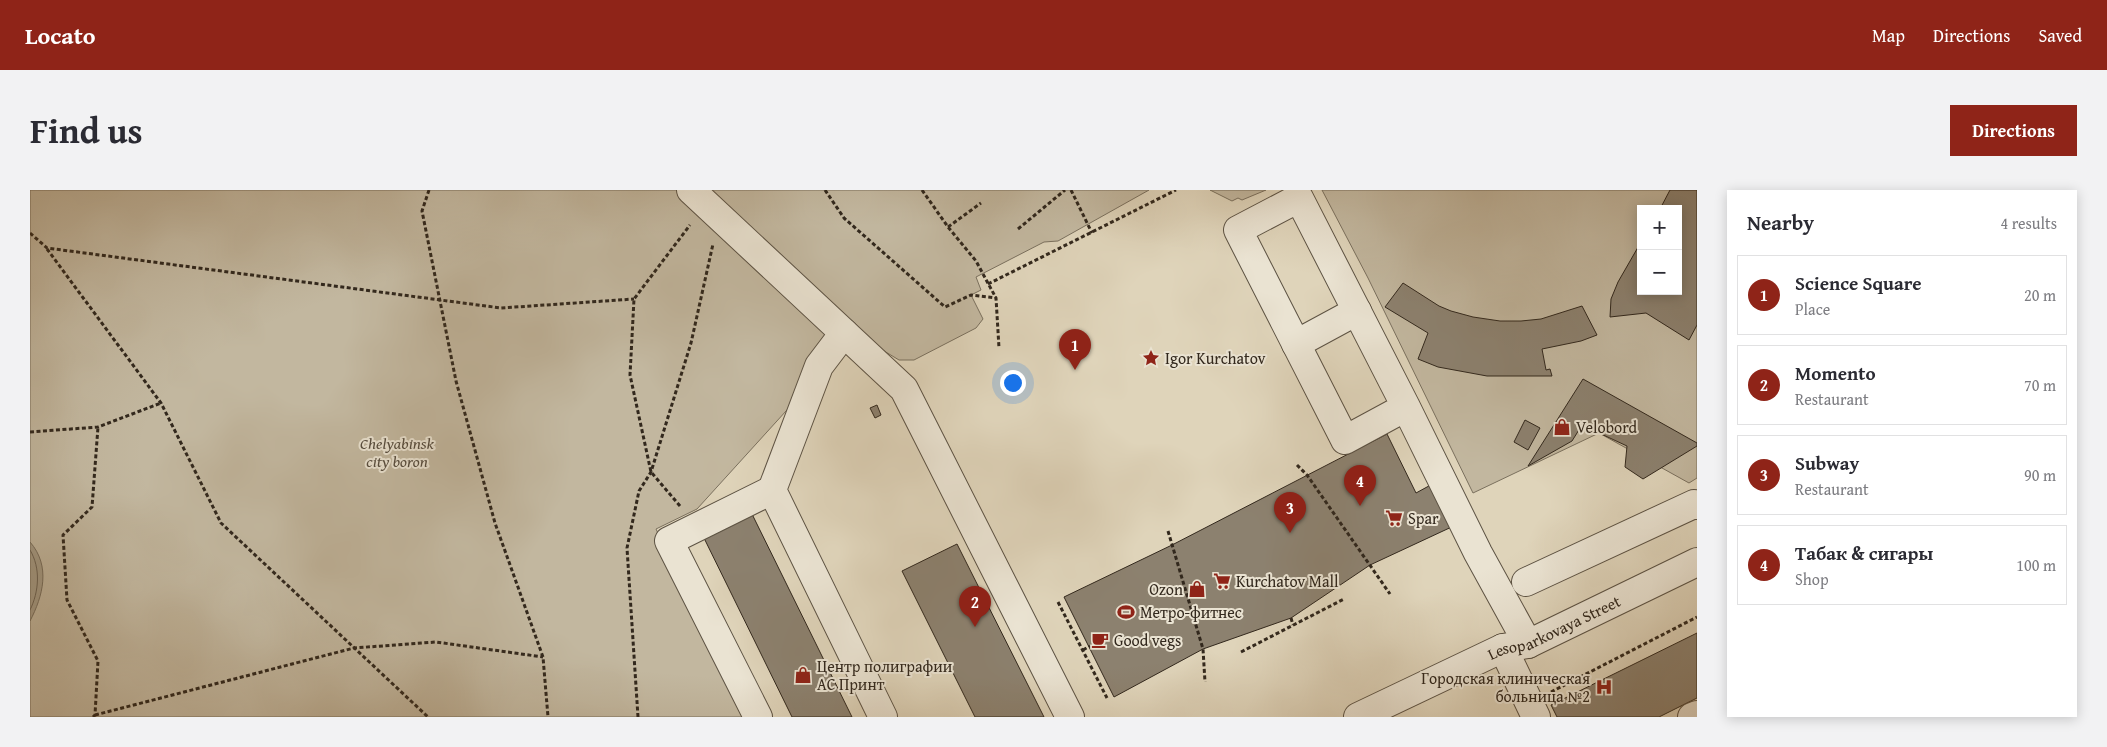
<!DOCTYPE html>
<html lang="en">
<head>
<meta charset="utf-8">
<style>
	:root { --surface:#fff; --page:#f2f2f3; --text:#2b2b33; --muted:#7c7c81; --line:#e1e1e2; --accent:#8f2418 }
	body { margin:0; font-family:"Gentium Book Plus",serif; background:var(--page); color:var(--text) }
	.controls { position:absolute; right:15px; top:15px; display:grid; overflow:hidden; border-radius:0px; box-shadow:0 2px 12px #0003 }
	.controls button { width:45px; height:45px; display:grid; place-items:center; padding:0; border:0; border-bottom:1px solid var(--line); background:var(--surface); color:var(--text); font:25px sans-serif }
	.you { position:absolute; left:982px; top:192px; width:18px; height:18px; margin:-12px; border:4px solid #fff; border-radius:50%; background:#1a73e8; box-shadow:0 0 0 8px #1a73e833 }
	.badge { display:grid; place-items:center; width:32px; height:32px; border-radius:50%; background:var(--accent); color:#fff; font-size:16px; font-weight:700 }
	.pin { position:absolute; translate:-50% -41px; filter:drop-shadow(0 1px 2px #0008) }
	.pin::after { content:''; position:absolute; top:26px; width:18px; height:15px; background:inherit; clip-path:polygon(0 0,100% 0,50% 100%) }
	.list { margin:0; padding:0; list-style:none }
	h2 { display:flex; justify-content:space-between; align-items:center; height:65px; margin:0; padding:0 20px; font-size:21px }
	h2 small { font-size:16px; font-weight:400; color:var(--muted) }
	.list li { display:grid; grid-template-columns:32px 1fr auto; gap:15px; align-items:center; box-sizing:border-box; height:80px; margin:0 10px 10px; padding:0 10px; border:1px solid var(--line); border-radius:0px }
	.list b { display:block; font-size:19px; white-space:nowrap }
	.list p { margin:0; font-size:16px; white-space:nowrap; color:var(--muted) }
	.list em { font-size:16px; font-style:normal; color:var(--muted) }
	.map { position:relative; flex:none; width:1667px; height:527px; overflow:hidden; border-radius:0px }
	header { display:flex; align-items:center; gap:30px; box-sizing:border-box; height:70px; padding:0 25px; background:var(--accent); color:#fff }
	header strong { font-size:24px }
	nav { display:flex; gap:28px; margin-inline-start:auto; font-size:18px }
	.intro { display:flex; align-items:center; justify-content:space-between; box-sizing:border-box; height:120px; padding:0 30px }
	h1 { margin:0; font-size:35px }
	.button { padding:12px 22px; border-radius:0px; background:var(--accent); color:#fff; font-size:18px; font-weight:700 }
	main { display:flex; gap:30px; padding:0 30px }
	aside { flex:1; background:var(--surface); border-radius:0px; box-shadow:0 2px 12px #0003 }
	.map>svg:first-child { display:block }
	.green { fill:#c2b79f; stroke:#7a705e; fill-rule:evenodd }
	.water { fill:#a49a85; stroke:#766c5b }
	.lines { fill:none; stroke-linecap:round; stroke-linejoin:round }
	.shore { stroke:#6b6151; stroke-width:1 }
	.building { fill:#8c816f; stroke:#32281d }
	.minor-casing { stroke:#5d5344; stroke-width:30 }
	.path { stroke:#32281d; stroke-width:3; stroke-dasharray:4 2.5; stroke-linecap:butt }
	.minor { stroke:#eae3d2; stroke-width:28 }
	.labels { text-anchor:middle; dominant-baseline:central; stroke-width:4; stroke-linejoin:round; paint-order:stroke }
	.poi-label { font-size:16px; fill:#32281d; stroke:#eae3d2; text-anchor:start }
	.park-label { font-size:16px; font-style:italic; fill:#564c3e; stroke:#eae3d2 }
	.street-label { font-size:16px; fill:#32281d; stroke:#eae3d2 }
</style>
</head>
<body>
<header>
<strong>Locato</strong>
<nav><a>Map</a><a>Directions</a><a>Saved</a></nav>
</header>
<div class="intro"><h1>Find us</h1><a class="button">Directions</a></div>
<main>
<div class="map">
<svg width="1667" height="527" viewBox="0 0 1667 527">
	<rect width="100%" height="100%" fill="#dfd4ba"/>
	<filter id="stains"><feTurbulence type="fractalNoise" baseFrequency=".004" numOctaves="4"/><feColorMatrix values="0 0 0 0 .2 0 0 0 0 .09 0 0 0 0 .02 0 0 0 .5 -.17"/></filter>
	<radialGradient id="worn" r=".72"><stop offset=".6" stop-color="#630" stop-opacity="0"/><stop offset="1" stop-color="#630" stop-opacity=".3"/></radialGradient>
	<g class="green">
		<polygon points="0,0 1119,0 1028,51 1014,52 946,87 951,100 941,105 953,129 946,138 884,170 869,170 826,144 667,319 626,339 715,527 0,527"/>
		<polygon points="1180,0 1236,0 1212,10 1208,8 1202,11"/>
		<path d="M 1292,0 L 1667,0 L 1667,288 L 1659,293 L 1569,243 L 1443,303 L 1338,88 ZM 1611,19 L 1648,19 L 1648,101 L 1611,101 Z"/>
	</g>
	<path class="water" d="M 0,352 C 21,376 13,406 0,431 Z"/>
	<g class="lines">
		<path class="shore" d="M 0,360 C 11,378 9,402 0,420"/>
	</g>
	<g class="building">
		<polygon points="1640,0 1667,0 1667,135 1659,150 1616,123 1580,127 1581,109 1588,92 1611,52 1611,101 1648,101 1648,19 1630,19"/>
		<polygon points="1373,93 1409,116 1421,121 1443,127 1470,131 1491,131 1511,129 1552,116 1567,145 1551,151 1512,159 1516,180 1520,179 1522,186 1457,186 1408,177 1388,169 1398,143 1355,117"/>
		<polygon points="1553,189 1667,253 1667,256 1613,289 1595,277 1597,256 1552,235 1542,251 1498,276"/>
		<polygon points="847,215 851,225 845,228 840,218"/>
		<polygon points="1495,230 1510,238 1498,260 1484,252"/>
		<polygon points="1357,244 1386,303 1408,291 1428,334 1340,375 1261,428 1173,459 1084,507 1034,407 1142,355"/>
		<polygon points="721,322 822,527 762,527 673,346"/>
		<polygon points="927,354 1014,527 945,527 872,381"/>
		<polygon points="1667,443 1667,508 1629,527 1527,527 1521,515"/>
	</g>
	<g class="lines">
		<g class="minor-casing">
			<g id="minor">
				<polyline points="661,0 874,199 1040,527"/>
				<polyline points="814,143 789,176 742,300 853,527"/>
				<polyline points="1266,154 1327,121"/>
				<polyline points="1376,217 1315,250 1208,40 1269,8 1376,217 1448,363 1498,454"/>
				<polyline points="1496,392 1664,314 1667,315"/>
				<polyline points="1473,458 1506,527"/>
				<polyline points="728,527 639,351 742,300"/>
				<path id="s1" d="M 1328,527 L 1473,458 L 1498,454 L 1667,372"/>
				<polyline points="1662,527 1667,525"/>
			</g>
		</g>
		<g class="path">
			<polyline points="399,0 392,21 426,191 465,333 513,467 518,527"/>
			<polyline points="795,0 814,28 915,117 941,105 966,108"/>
			<polyline points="892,0 918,37 946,71 966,108 969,158"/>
			<polyline points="1041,0 1062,43"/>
			<polyline points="918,37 951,13"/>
			<polyline points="988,39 1035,0"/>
			<polyline points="0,43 17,58 471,118 604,109"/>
			<polyline points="17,59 131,213 191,333 398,527"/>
			<polyline points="958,94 1146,0"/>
			<polyline points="0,242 68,237 131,213"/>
			<polyline points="1267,275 1277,285 1360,404"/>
			<polyline points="650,316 621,282 600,185 604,109 660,35"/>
			<polyline points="1138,341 1173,459 1175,492"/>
			<polyline points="1028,412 1077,508"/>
			<polyline points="1261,428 1263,435"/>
			<polyline points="1053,460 1060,456"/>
			<polyline points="1211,462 1314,409"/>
			<polyline points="1521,502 1667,427"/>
			<polyline points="65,525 324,458 406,452 513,467"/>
			<polyline points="63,527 65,525 68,471 37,410 33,345 62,317 68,237"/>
			<polyline points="608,527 597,358 609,301 621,282 661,153 683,54"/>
		</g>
		<use href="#minor" class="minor"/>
	</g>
	<defs>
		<g id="sight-bare" transform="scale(1.35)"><path d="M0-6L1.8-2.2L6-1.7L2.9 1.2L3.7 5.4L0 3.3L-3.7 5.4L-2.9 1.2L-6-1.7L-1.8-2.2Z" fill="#8f2418" stroke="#eae3d2" stroke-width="2.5" paint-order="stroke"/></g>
		<g id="shop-bare" transform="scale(1.35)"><path d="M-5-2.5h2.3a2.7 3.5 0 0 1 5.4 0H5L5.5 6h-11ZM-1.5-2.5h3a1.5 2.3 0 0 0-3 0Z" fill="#8f2418" stroke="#eae3d2" stroke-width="2.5" paint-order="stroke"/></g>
		<g id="supermarket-bare" transform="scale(1.35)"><path d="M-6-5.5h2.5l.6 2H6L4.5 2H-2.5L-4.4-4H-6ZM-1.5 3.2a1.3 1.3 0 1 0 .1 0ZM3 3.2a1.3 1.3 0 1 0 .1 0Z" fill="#8f2418" stroke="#eae3d2" stroke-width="2.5" paint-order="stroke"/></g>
		<g id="stadium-bare" transform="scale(1.35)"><path d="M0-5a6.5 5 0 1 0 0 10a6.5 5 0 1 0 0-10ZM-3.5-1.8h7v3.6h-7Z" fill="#8f2418" stroke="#eae3d2" stroke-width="2.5" paint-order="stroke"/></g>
		<g id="cafe-bare" transform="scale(1.35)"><path d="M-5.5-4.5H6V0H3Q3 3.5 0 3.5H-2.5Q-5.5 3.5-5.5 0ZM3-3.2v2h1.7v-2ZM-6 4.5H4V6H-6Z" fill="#8f2418" stroke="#eae3d2" stroke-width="2.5" paint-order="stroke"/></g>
		<g id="hospital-bare" transform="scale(1.35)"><path d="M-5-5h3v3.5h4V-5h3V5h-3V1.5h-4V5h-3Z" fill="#8f2418" stroke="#eae3d2" stroke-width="2.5" paint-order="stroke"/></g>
	</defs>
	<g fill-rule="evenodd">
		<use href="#sight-bare" x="1121" y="168"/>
		<use href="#shop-bare" x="1532" y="237"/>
		<use href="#supermarket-bare" x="1364" y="328"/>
		<use href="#supermarket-bare" x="1192" y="391"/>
		<use href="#shop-bare" x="1167" y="399"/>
		<use href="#stadium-bare" x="1096" y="422"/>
		<use href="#cafe-bare" x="1070" y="450"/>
		<use href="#shop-bare" x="773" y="485"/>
		<use href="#hospital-bare" x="1574" y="497"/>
	</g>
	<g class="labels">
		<g class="poi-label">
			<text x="1135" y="168">Igor Kurchatov</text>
			<text x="1546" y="237">Velobord</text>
			<text x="1378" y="328">Spar</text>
			<text x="1206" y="391">Kurchatov Mall</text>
			<text x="1153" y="399" text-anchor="end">Ozon</text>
			<text x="1110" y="422">Метро-фитнес</text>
			<text x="1084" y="450">Good vegs</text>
			<text x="787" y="476">Центр полиграфии<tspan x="787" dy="18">АС Принт</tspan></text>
			<text x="1560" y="488" text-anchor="end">Городская клиническая<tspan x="1560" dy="18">больница №2</tspan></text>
		</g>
		<g class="park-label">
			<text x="367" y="253">Chelyabinsk<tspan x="367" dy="18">city boron</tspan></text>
		</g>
		<g class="street-label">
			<text stroke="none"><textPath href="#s1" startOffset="216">Lesoparkovaya Street</textPath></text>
		</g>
	</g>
	<rect width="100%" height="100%" filter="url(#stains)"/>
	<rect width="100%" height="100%" fill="url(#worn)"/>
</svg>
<div class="controls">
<button>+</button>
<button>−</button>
</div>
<div class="you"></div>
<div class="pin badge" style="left:1045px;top:180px">1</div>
<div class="pin badge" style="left:945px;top:437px">2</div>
<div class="pin badge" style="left:1260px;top:343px">3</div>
<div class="pin badge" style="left:1330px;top:316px">4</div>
</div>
<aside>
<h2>Nearby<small>4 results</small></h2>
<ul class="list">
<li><span class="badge">1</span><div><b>Science Square</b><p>Place</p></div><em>20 m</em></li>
<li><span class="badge">2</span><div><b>Momento</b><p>Restaurant</p></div><em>70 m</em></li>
<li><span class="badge">3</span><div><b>Subway</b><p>Restaurant</p></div><em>90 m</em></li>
<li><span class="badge">4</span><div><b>Табак &amp; сигары</b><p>Shop</p></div><em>100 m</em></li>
</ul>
</aside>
</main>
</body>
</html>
